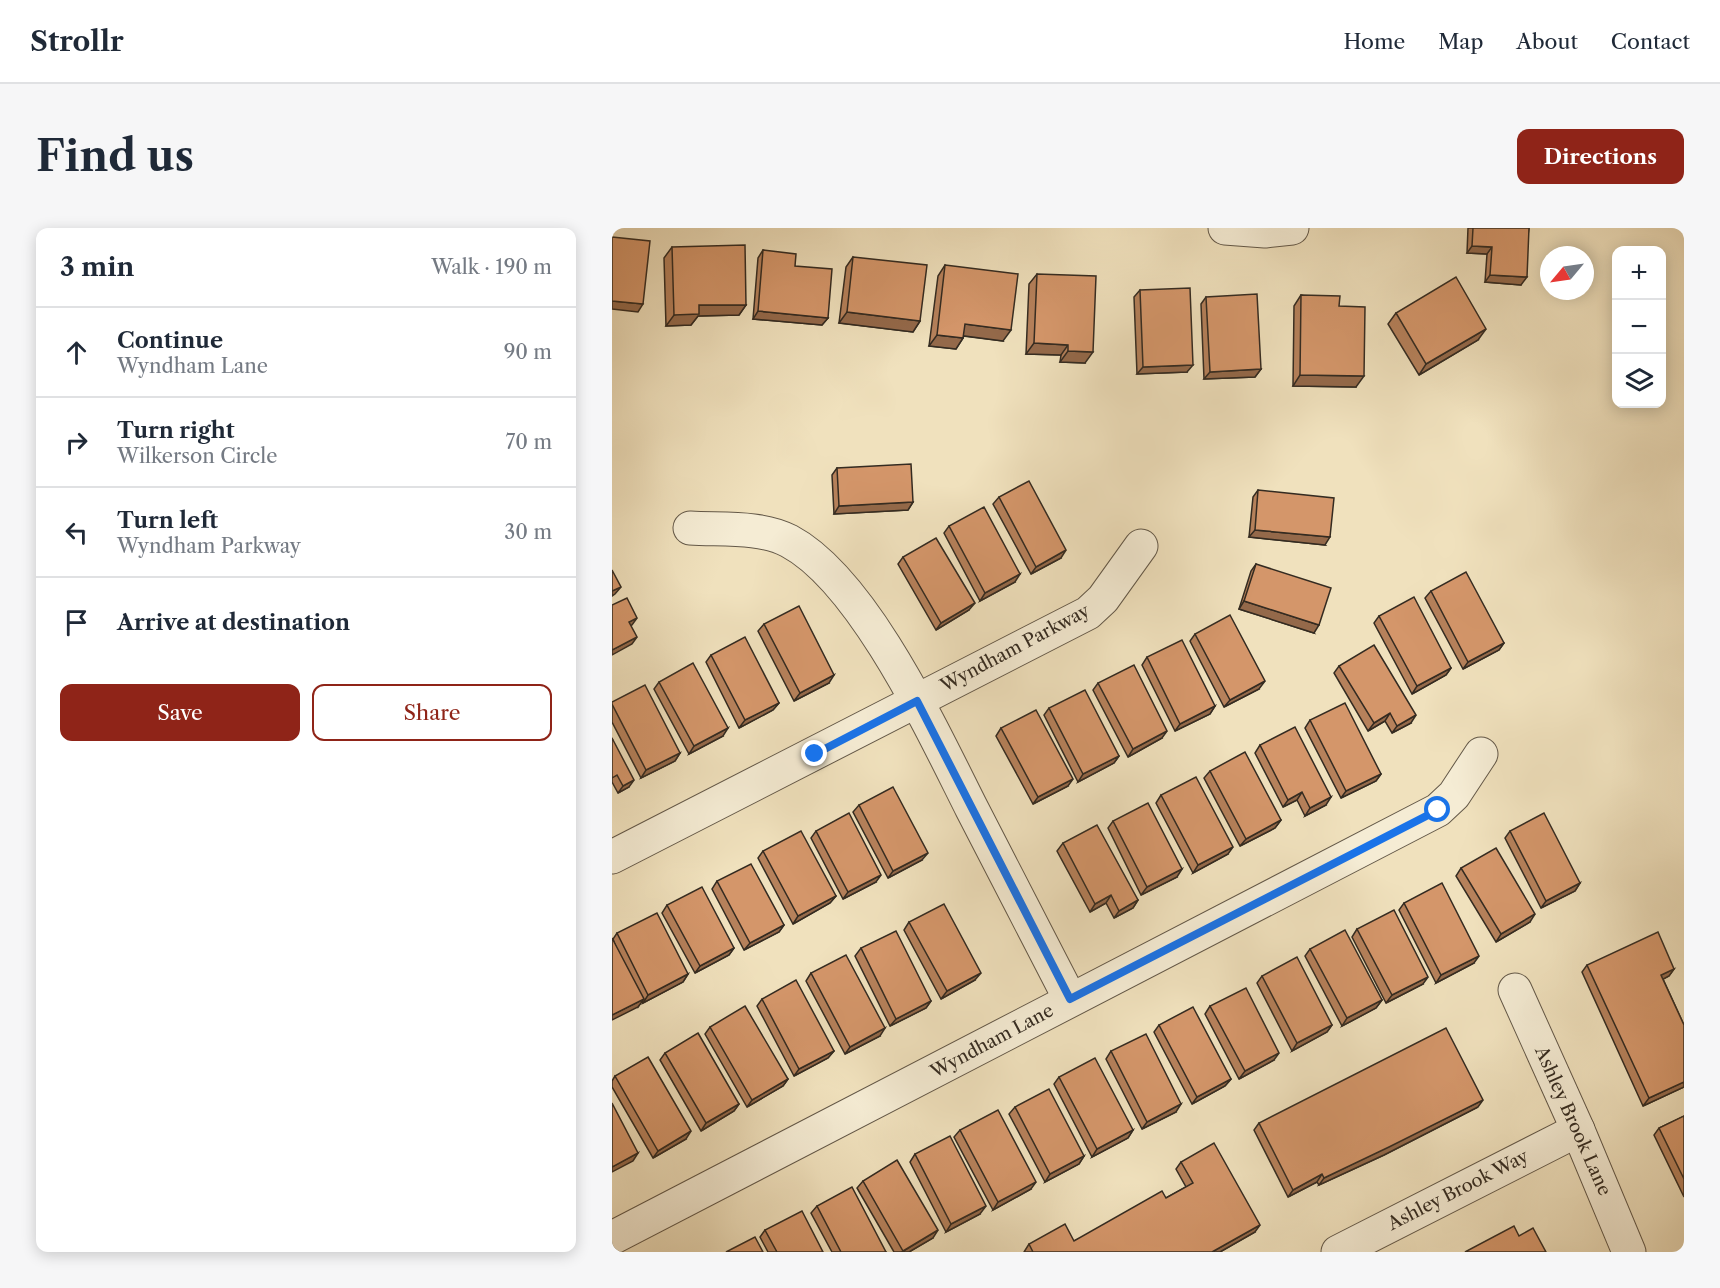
<!DOCTYPE html>
<html lang="en">
<head>
<meta charset="utf-8">
<style>
	:root { --surface:#fff; --page:#f6f6f7; --text:#1f2937; --muted:#747a83; --line:#e0e1e3; --accent:#8f2418 }
	body { margin:0; font-family:"Libre Caslon Text",serif; background:var(--page); color:var(--text) }
	.controls { position:absolute; right:18px; top:18px; display:grid; overflow:hidden; border-radius:12px; box-shadow:0 3px 15px #0003 }
	.controls button { width:54px; height:54px; display:grid; place-items:center; padding:0; border:0; border-bottom:2px solid var(--line); background:var(--surface); color:var(--text); font:30px sans-serif }
	.compass { position:absolute; left:928px; top:18px; width:54px; height:54px; border-radius:50%; background:var(--surface); box-shadow:0 3px 15px #0003; rotate:241deg }
	.stop { position:absolute; width:18px; height:18px; margin:-14px; border:4px solid #1a73e8; border-radius:50%; background:#fff }
	.stop.end { background:#1a73e8; border-color:#fff; box-shadow:0 2px 6px #0008 }
	.list { margin:0; padding:0; list-style:none }
	h2 { display:flex; justify-content:space-between; align-items:center; height:78px; margin:0; padding:0 24px; font-size:26px }
	h2 small { font-size:20px; font-weight:400; color:var(--muted) }
	.list li { display:grid; grid-template-columns:39px 1fr auto; gap:18px; align-items:center; box-sizing:border-box; height:90px; padding:0 24px; border-top:2px solid var(--line) }
	.list b { display:block; font-size:22px; white-space:nowrap }
	.list p { margin:0; font-size:20px; white-space:nowrap; color:var(--muted) }
	.list em { font-size:20px; font-style:normal; color:var(--muted) }
	.actions { display:flex; gap:12px; padding:18px 24px }
	.actions a { flex:1; padding:14px 0; border:2px solid var(--accent); border-radius:12px; text-align:center; font-size:21px; color:var(--accent) }
	.actions .main { background:var(--accent); color:#fff }
	.icon { flex:none; width:33px; height:33px; fill:none; stroke:currentColor; stroke-width:2; stroke-linecap:round; stroke-linejoin:round }
	.map { position:relative; flex:none; width:1072px; height:1024px; overflow:hidden; border-radius:12px }
	header { display:flex; align-items:center; gap:36px; box-sizing:border-box; height:84px; padding:0 30px; background:var(--surface); border-bottom:2px solid var(--line) }
	header strong { font-size:28px }
	nav { display:flex; gap:33px; margin-inline-start:auto; font-size:21px }
	.intro { display:flex; align-items:center; justify-content:space-between; box-sizing:border-box; height:144px; padding:0 36px }
	h1 { margin:0; font-size:42px }
	.button { padding:15px 27px; border-radius:12px; background:var(--accent); color:#fff; font-size:21px; font-weight:700 }
	main { display:flex; gap:36px; padding:0 36px }
	aside { flex:1; background:var(--surface); border-radius:12px; box-shadow:0 3px 15px #0003 }
	.map>svg:first-child { display:block }
	.lines { fill:none; stroke-linecap:round; stroke-linejoin:round }
	.minor-casing { stroke:#635848; stroke-width:35 }
	.minor { stroke:#f5ecd4; stroke-width:33 }
	.wall { fill:#b6815b; stroke:#342b21; stroke-width:1.5 }
	.shaded-wall { fill:#94694a; stroke:#342b21; stroke-width:1.5 }
	.building { fill:#d4966a; stroke:#342b21; stroke-width:1.5 }
	.route { stroke:#1a73e8; stroke-width:8 }
	.labels { text-anchor:middle; dominant-baseline:central; stroke-width:6; stroke-linejoin:round; paint-order:stroke }
	.street-label { font-size:18px; fill:#342b21; stroke:#f5ecd4 }
</style>
</head>
<body>
<header>
<strong>Strollr</strong>
<nav><a>Home</a><a>Map</a><a>About</a><a>Contact</a></nav>
</header>
<div class="intro"><h1>Find us</h1><a class="button">Directions</a></div>
<main>
<aside>
<h2>3 min<small>Walk · 190 m</small></h2>
<ul class="list">
<li><svg class="icon" aria-label="ahead" viewBox="0 0 24 24"><path d="M12 20V5M6 11l6-6 6 6"/></svg><div><b>Continue</b><p>Wyndham Lane</p></div><em>90 m</em></li>
<li><svg class="icon" aria-label="right" viewBox="0 0 24 24"><path d="M7 20v-9h11M14 6l5 5-5 5"/></svg><div><b>Turn right</b><p>Wilkerson Circle</p></div><em>70 m</em></li>
<li><svg class="icon" aria-label="left" viewBox="0 0 24 24"><path d="M17 20v-9H6M10 6l-5 5 5 5"/></svg><div><b>Turn left</b><p>Wyndham Parkway</p></div><em>30 m</em></li>
<li><svg class="icon" aria-label="arrive" viewBox="0 0 24 24"><path d="M6 21V4h12l-3 4 3 4H6"/></svg><div><b>Arrive at destination</b></div></li>
</ul>
<div class="actions"><a class="main">Save</a><a>Share</a></div>
</aside>
<div class="map">
<svg width="1072" height="1024" viewBox="0 0 1072 1024">
	<rect width="100%" height="100%" fill="#f0e1bd"/>
	<filter id="stains"><feTurbulence type="fractalNoise" baseFrequency=".00333" numOctaves="4"/><feColorMatrix values="0 0 0 0 .2 0 0 0 0 .09 0 0 0 0 .02 0 0 0 .5 -.17"/></filter>
	<radialGradient id="worn" r=".72"><stop offset=".6" stop-color="#630" stop-opacity="0"/><stop offset="1" stop-color="#630" stop-opacity=".3"/></radialGradient>
	<g class="lines">
		<g class="minor-casing">
			<g id="minor">
				<polyline points="613,0 653,3 680,0"/>
				<path d="M 78,300 C 110,302 148,298 177,313 C 252,353 322,506 360,581 C 393,644 425,708 458,771"/>
				<polyline points="0,629 476,385 491,371 529,318"/>
				<polyline points="903,762 966,902 1017,1024"/>
				<polyline points="0,1010 826,582 842,567 869,526"/>
				<polyline points="726,1024 966,902"/>
			</g>
		</g>
		<use href="#minor" class="minor"/>
	</g>
	<g class="wall">
		<polygon points="856,0 917,0 909,57 873,54 875,26 855,25"/>
		<polygon points="60,19 134,77 127,87 86,88 79,97 54,98 52,30"/>
		<polygon points="151,22 183,38 216,90 210,97 141,91 146,30"/>
		<polygon points="241,29 308,93 301,104 227,95 234,39"/>
		<polygon points="333,37 391,113 351,108 351,110 344,121 317,118 326,48"/>
		<polygon points="425,46 473,135 448,134 449,127 414,126 417,56"/>
		<polygon points="528,62 575,144 525,146 522,69"/>
		<polygon points="689,67 727,78 744,159 681,158 682,78"/>
		<polygon points="594,69 649,141 643,149 592,151 589,76"/>
		<polygon points="784,85 866,112 807,147 776,96"/>
		<polygon points="225,240 301,274 296,282 222,286 220,247"/>
		<polygon points="646,262 713,317 637,309 641,269"/>
		<polygon points="387,269 449,330 419,346 381,276"/>
		<polygon points="337,298 403,354 368,373 332,305"/>
		<polygon points="291,329 357,382 324,402 286,336"/>
		<polygon points="644,336 702,405 627,381 639,343"/>
		<polygon points="819,363 892,415 887,422 851,441 813,370"/>
		<polygon points="767,388 839,440 834,447 800,466 762,395"/>
		<polygon points="152,396 217,455 182,473 146,403"/>
		<polygon points="583,406 647,461 612,479 578,413"/>
		<polygon points="99,427 167,475 161,482 127,500 94,434"/>
		<polygon points="535,429 603,478 598,486 563,503 530,437"/>
		<polygon points="727,438 799,495 780,505 773,493 756,503 722,445"/>
		<polygon points="47,454 111,508 77,526 42,461"/>
		<polygon points="486,455 550,510 516,529 481,462"/>
		<polygon points="0,474 68,525 63,533 29,550 0,494"/>
		<polygon points="437,480 507,528 502,535 466,554 432,487"/>
		<polygon points="698,492 769,546 764,553 729,570 693,500"/>
		<polygon points="389,500 456,558 421,576 384,508"/>
		<polygon points="0,510 17,559 6,565 0,554"/>
		<polygon points="648,517 714,577 693,588 685,572 671,579 643,525"/>
		<polygon points="598,543 669,592 663,600 628,618 592,550"/>
		<polygon points="549,567 616,626 581,645 544,575"/>
		<polygon points="247,577 310,632 276,650 241,584"/>
		<polygon points="501,593 565,649 529,667 496,600"/>
		<polygon points="204,603 264,654 231,671 199,610"/>
		<polygon points="898,603 968,655 963,663 929,680 893,610"/>
		<polygon points="451,615 526,672 521,680 502,690 494,675 478,684 445,623"/>
		<polygon points="151,623 224,668 218,675 181,696 146,630"/>
		<polygon points="849,640 918,694 884,714 844,648"/>
		<polygon points="105,653 172,697 167,704 132,722 100,661"/>
		<polygon points="792,675 862,735 824,755 787,682"/>
		<polygon points="55,677 122,720 117,727 83,745 50,685"/>
		<polygon points="297,694 363,752 329,771 292,702"/>
		<polygon points="745,701 811,756 774,775 740,709"/>
		<polygon points="5,705 76,746 71,754 31,775 30,773 26,779 1,711"/>
		<polygon points="249,720 319,773 314,780 278,798 243,728"/>
		<polygon points="698,721 770,772 764,780 730,798 693,728"/>
		<polygon points="975,737 1062,741 1057,748 1051,751 1072,797 1072,859 1031,878 970,744"/>
		<polygon points="199,745 268,808 233,826 194,753"/>
		<polygon points="650,748 720,797 715,804 680,823 645,755"/>
		<polygon points="150,771 222,823 216,830 182,848 145,778"/>
		<polygon points="598,778 662,832 627,851 593,786"/>
		<polygon points="547,797 619,851 613,858 580,876 542,804"/>
		<polygon points="98,799 176,851 171,858 135,879 93,806"/>
		<polygon points="499,823 564,884 530,901 494,831"/>
		<polygon points="53,825 127,876 122,883 89,903 48,832"/>
		<polygon points="3,848 74,911 41,930 0,859 0,853"/>
		<polygon points="447,849 521,902 516,910 480,929 442,856"/>
		<polygon points="403,879 472,928 467,936 433,954 397,886"/>
		<polygon points="866,879 772,927 707,957 705,954 676,969 642,902 647,895"/>
		<polygon points="1072,888 1072,969 1042,907 1047,900"/>
		<polygon points="348,902 419,961 381,982 342,909"/>
		<polygon points="303,926 368,986 334,1004 298,934"/>
		<polygon points="569,934 643,1004 608,1024 412,1024 417,1016 462,1013 554,970 574,959 564,941"/>
		<polygon points="251,953 321,1010 297,1024 282,1024 245,960"/>
		<polygon points="205,978 274,1024 220,1024 199,985"/>
		<polygon points="153,1002 211,1024 156,1024 148,1009"/>
	</g>
	<g class="shaded-wall">
		<polygon points="860,18 880,19 875,26 855,25"/>
		<polygon points="878,47 915,49 909,57 873,54"/>
		<polygon points="0,73 31,76 26,84 0,81"/>
		<polygon points="87,77 134,77 127,87 86,88 79,97 54,98 62,87"/>
		<polygon points="146,83 216,90 210,97 141,91"/>
		<polygon points="235,84 308,93 301,104 227,95"/>
		<polygon points="353,96 399,102 391,113 345,107"/>
		<polygon points="874,101 866,112 807,147 814,136"/>
		<polygon points="325,107 351,110 344,121 317,118"/>
		<polygon points="422,115 456,117 449,127 414,126"/>
		<polygon points="456,123 481,124 473,135 448,134"/>
		<polygon points="581,137 575,144 525,146 531,139"/>
		<polygon points="649,141 643,149 592,151 598,144"/>
		<polygon points="688,147 752,148 744,159 681,158"/>
		<polygon points="301,274 296,282 222,286 227,278"/>
		<polygon points="643,302 718,309 713,317 637,309"/>
		<polygon points="454,322 449,330 419,346 424,339"/>
		<polygon points="408,346 403,354 368,373 373,365"/>
		<polygon points="9,359 3,366 0,368 0,363"/>
		<polygon points="632,373 707,397 702,405 627,381"/>
		<polygon points="363,375 357,382 324,402 329,395"/>
		<polygon points="25,390 20,397 12,401 17,394"/>
		<polygon points="25,409 20,416 0,427 0,422"/>
		<polygon points="892,415 887,422 851,441 856,434"/>
		<polygon points="839,440 834,447 800,466 805,458"/>
		<polygon points="222,447 217,455 182,473 188,465"/>
		<polygon points="653,453 647,461 612,479 618,472"/>
		<polygon points="167,475 161,482 127,500 133,492"/>
		<polygon points="603,478 598,486 563,503 568,496"/>
		<polygon points="778,485 773,493 756,503 762,495"/>
		<polygon points="804,487 799,495 780,505 785,498"/>
		<polygon points="116,500 111,508 77,526 82,518"/>
		<polygon points="555,503 550,510 516,529 521,521"/>
		<polygon points="68,525 63,533 29,550 34,542"/>
		<polygon points="507,528 502,535 466,554 471,546"/>
		<polygon points="769,546 764,553 729,570 734,563"/>
		<polygon points="461,551 456,558 421,576 426,569"/>
		<polygon points="22,552 17,559 6,565 11,558"/>
		<polygon points="690,564 685,572 671,579 676,572"/>
		<polygon points="719,569 714,577 693,588 698,580"/>
		<polygon points="669,592 663,600 628,618 634,611"/>
		<polygon points="621,619 616,626 581,645 586,637"/>
		<polygon points="316,625 310,632 276,650 281,643"/>
		<polygon points="570,641 565,649 529,667 535,659"/>
		<polygon points="269,647 264,654 231,671 236,664"/>
		<polygon points="968,655 963,663 929,680 934,673"/>
		<polygon points="499,667 494,675 478,684 483,676"/>
		<polygon points="224,668 218,675 181,696 186,688"/>
		<polygon points="526,672 521,680 502,690 507,683"/>
		<polygon points="923,686 918,694 884,714 889,706"/>
		<polygon points="172,697 167,704 132,722 138,715"/>
		<polygon points="122,720 117,727 83,745 88,738"/>
		<polygon points="867,728 862,735 824,755 829,747"/>
		<polygon points="1062,741 1057,748 1044,755 1049,747"/>
		<polygon points="369,745 363,752 329,771 335,763"/>
		<polygon points="76,746 71,754 31,775 36,767"/>
		<polygon points="816,749 811,756 774,775 780,767"/>
		<polygon points="32,771 26,779 0,792 0,787"/>
		<polygon points="770,772 764,780 730,798 735,790"/>
		<polygon points="319,773 314,780 278,798 284,791"/>
		<polygon points="720,797 715,804 680,823 685,815"/>
		<polygon points="273,800 268,808 233,826 238,819"/>
		<polygon points="222,823 216,830 182,848 187,841"/>
		<polygon points="667,825 662,832 627,851 633,843"/>
		<polygon points="176,851 171,858 135,879 140,872"/>
		<polygon points="619,851 613,858 580,876 585,869"/>
		<polygon points="1072,854 1072,859 1031,878 1037,870"/>
		<polygon points="871,872 866,879 772,927 707,957 712,950"/>
		<polygon points="127,876 122,883 89,903 94,895"/>
		<polygon points="569,876 564,884 530,901 535,894"/>
		<polygon points="521,902 516,910 480,929 485,921"/>
		<polygon points="79,903 74,911 41,930 46,923"/>
		<polygon points="26,925 21,933 0,944 0,939"/>
		<polygon points="472,928 467,936 433,954 438,946"/>
		<polygon points="710,946 705,954 676,969 681,962"/>
		<polygon points="424,954 419,961 381,982 386,974"/>
		<polygon points="374,978 368,986 334,1004 339,996"/>
		<polygon points="648,997 643,1004 608,1024 600,1024"/>
		<polygon points="326,1002 321,1010 297,1024 290,1024"/>
	</g>
	<g class="building">
		<polygon points="861,0 917,0 915,49 878,47 880,19 860,18"/>
		<polygon points="0,9 38,13 31,76 0,73"/>
		<polygon points="133,17 134,77 87,77 87,86 62,87 60,19"/>
		<polygon points="151,22 184,26 183,38 220,41 216,90 146,83"/>
		<polygon points="241,29 315,37 308,93 235,84"/>
		<polygon points="333,37 406,46 399,102 353,96 351,110 325,107"/>
		<polygon points="425,46 484,48 481,124 456,123 456,117 422,115"/>
		<polygon points="844,49 874,101 814,136 784,85"/>
		<polygon points="578,60 581,137 531,139 528,62"/>
		<polygon points="645,66 649,141 598,144 594,69"/>
		<polygon points="689,67 728,68 727,78 753,79 752,148 688,147"/>
		<polygon points="299,236 301,274 227,278 225,240"/>
		<polygon points="417,253 454,322 424,339 387,269"/>
		<polygon points="646,262 722,270 718,309 643,302"/>
		<polygon points="372,279 408,346 373,365 337,298"/>
		<polygon points="324,310 363,375 329,395 291,329"/>
		<polygon points="644,336 719,360 707,397 632,373"/>
		<polygon points="0,342 9,359 0,363"/>
		<polygon points="854,344 892,415 856,434 819,363"/>
		<polygon points="802,369 839,440 805,458 767,388"/>
		<polygon points="15,370 25,390 17,394 25,409 0,422 0,377"/>
		<polygon points="187,378 222,447 188,465 152,396"/>
		<polygon points="618,387 653,453 618,472 583,406"/>
		<polygon points="133,409 167,475 133,492 99,427"/>
		<polygon points="570,412 603,478 568,496 535,429"/>
		<polygon points="762,417 804,487 785,498 778,485 762,495 727,438"/>
		<polygon points="81,435 116,500 82,518 47,454"/>
		<polygon points="522,437 555,503 521,521 486,455"/>
		<polygon points="33,457 68,525 34,542 0,476 0,474"/>
		<polygon points="473,462 507,528 471,546 437,480"/>
		<polygon points="733,475 769,546 734,563 698,492"/>
		<polygon points="424,482 461,551 426,569 389,500"/>
		<polygon points="683,499 719,569 698,580 690,564 676,572 648,517"/>
		<polygon points="0,510 22,552 11,558 5,547 0,550"/>
		<polygon points="633,524 669,592 634,611 598,543"/>
		<polygon points="584,549 621,619 586,637 549,567"/>
		<polygon points="281,559 316,625 281,643 247,577"/>
		<polygon points="536,575 570,641 535,659 501,593"/>
		<polygon points="237,585 269,647 236,664 204,603"/>
		<polygon points="932,585 968,655 934,673 898,603"/>
		<polygon points="485,597 526,672 507,683 499,667 483,676 451,615"/>
		<polygon points="189,603 224,668 186,688 151,623"/>
		<polygon points="884,620 923,686 889,706 849,640"/>
		<polygon points="139,636 172,697 138,715 105,653"/>
		<polygon points="830,655 867,728 829,747 792,675"/>
		<polygon points="90,659 122,720 88,738 55,677"/>
		<polygon points="332,676 369,745 335,763 297,694"/>
		<polygon points="782,682 816,749 780,767 745,701"/>
		<polygon points="45,685 76,746 36,767 5,705"/>
		<polygon points="733,702 770,772 735,790 698,721"/>
		<polygon points="284,703 319,773 284,791 249,720"/>
		<polygon points="1046,704 1062,741 1049,747 1072,797 1072,854 1037,870 975,737"/>
		<polygon points="0,710 32,771 0,787"/>
		<polygon points="234,727 273,800 238,819 199,745"/>
		<polygon points="685,729 720,797 685,815 650,748"/>
		<polygon points="184,752 222,823 187,841 150,771"/>
		<polygon points="634,760 667,825 633,843 598,778"/>
		<polygon points="133,778 176,851 140,872 98,799"/>
		<polygon points="581,779 619,851 585,869 547,797"/>
		<polygon points="834,800 871,872 777,919 712,950 710,946 681,962 647,895"/>
		<polygon points="86,805 127,876 94,895 53,825"/>
		<polygon points="534,806 569,876 535,894 499,823"/>
		<polygon points="36,829 79,903 46,923 3,848"/>
		<polygon points="483,830 521,902 485,921 447,849"/>
		<polygon points="437,861 472,928 438,946 403,879"/>
		<polygon points="0,875 26,925 0,939"/>
		<polygon points="386,882 424,954 386,974 348,902"/>
		<polygon points="1072,888 1072,951 1047,900"/>
		<polygon points="338,908 374,978 339,996 303,926"/>
		<polygon points="602,915 648,997 600,1024 421,1024 417,1016 453,996 462,1013 550,963 554,970 581,955 569,934"/>
		<polygon points="285,932 326,1002 291,1023 251,953"/>
		<polygon points="240,959 274,1024 229,1024 205,978"/>
		<polygon points="190,983 211,1024 165,1024 153,1002"/>
		<polygon points="902,998 907,1008 921,1000 934,1024 853,1024"/>
		<polygon points="143,1009 151,1024 114,1024"/>
	</g>
	<g class="lines">
		<polyline class="route" points="203,526 305,473 458,771 826,582"/>
	</g>
	<g class="labels">
		<g class="street-label">
			<text transform="translate(403 420) rotate(-28)">Wyndham Parkway</text>
			<text transform="translate(380 813) rotate(-28)">Wyndham Lane</text>
			<text transform="translate(961 893) rotate(66)">Ashley Brook Lane</text>
			<text transform="translate(846 962) rotate(-27)">Ashley Brook Way</text>
		</g>
	</g>
	<rect width="100%" height="100%" filter="url(#stains)"/>
	<rect width="100%" height="100%" fill="url(#worn)"/>
</svg>
<div class="controls">
<button>+</button>
<button>−</button>
<button><svg class="icon" aria-label="layers" viewBox="0 0 24 24"><path d="M12 4l9 5-9 5-9-5zM3 14l9 5 9-5"/></svg></button>
</div>
<svg class="compass" viewBox="-18 -18 36 36"><path d="M0-13l5 13h-10z" fill="#e53935"/><path d="M0 13l5-13h-10z" fill="#747a83"/></svg>
<div class="stop" style="left:826px;top:582px"></div>
<div class="stop end" style="left:203px;top:526px"></div>
</div>
</main>
</body>
</html>
